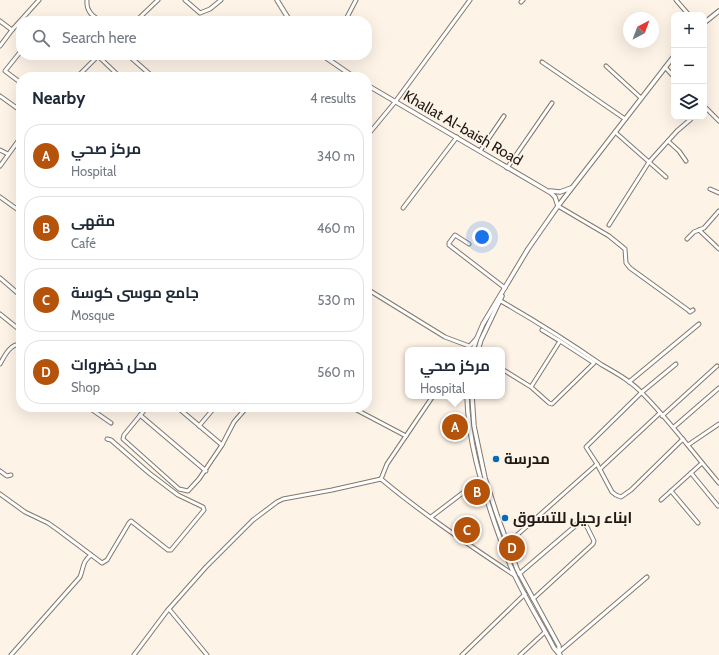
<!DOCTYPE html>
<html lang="en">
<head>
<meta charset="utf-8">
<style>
	:root { --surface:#fff; --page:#f6f6f7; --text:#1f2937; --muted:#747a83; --line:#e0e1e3; --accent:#b45309 }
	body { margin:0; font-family:Cabin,Cairo,sans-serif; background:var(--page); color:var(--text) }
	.controls { position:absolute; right:12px; top:12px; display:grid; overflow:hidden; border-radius:8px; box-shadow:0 4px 16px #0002 }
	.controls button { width:36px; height:36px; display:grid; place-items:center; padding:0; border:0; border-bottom:1px solid var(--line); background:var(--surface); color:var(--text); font:20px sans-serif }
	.compass { position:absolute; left:623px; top:12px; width:36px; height:36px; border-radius:50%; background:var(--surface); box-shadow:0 4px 16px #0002; rotate:41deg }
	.you { position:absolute; left:482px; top:237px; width:14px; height:14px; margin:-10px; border:3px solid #fff; border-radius:50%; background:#1a73e8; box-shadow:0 0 0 6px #1a73e833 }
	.badge { display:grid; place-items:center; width:26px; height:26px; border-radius:50%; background:var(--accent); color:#fff; font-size:13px; font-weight:700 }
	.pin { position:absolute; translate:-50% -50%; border:2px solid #fff; box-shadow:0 1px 4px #0006 }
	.popup { position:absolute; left:405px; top:347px; width:100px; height:52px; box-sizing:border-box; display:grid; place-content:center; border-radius:8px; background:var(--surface); filter:drop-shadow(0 1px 3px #0005); font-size:13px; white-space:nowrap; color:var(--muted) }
	.popup b { font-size:15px; color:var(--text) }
	.popup::after { content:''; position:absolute; left:50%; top:100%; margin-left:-8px; border:8px solid transparent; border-top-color:var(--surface) }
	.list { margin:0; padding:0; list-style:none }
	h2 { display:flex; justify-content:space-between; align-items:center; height:52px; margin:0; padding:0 16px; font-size:17px }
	h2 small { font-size:13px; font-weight:400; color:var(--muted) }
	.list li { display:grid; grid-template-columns:26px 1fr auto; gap:12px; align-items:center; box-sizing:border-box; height:64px; margin:0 8px 8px; padding:0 8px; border:1px solid var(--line); border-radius:16px }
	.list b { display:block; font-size:15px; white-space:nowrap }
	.list p { margin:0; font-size:13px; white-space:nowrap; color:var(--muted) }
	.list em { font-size:13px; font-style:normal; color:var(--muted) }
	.icon { flex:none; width:22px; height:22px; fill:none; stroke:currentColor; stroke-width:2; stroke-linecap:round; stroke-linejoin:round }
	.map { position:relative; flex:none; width:719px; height:655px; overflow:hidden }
	.search { position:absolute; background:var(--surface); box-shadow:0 4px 16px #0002; left:16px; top:16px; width:356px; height:44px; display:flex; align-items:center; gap:10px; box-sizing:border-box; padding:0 14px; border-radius:16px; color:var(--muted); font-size:15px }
	.panel { position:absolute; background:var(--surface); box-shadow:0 4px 16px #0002; left:16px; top:72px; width:356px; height:340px; border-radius:16px }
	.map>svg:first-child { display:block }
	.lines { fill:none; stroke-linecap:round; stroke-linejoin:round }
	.minor-casing { stroke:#81786d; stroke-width:5 }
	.tertiary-casing { stroke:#81786d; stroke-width:5.5 }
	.minor { stroke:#fff; stroke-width:3 }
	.tertiary { stroke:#fff; stroke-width:3.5 }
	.poi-dot { fill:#0a69b6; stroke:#fef3e7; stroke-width:1.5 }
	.labels { text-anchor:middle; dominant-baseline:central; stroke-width:3; stroke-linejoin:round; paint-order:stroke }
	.street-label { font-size:15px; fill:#1d1915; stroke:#fef3e7 }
	.poi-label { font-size:15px; font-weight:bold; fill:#1d1915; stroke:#fef3e7; text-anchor:start }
</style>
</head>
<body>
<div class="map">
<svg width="719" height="655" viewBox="0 0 719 655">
	<rect width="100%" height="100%" fill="#fef3e7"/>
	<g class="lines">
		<g class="minor-casing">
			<g id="minor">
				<path d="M 87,0 C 86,11 92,17 102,21"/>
				<polyline points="185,0 200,13 210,9 221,0"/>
				<polyline points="676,0 689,15"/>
				<polyline points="521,2 523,0"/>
				<polyline points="0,21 12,30"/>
				<polyline points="136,21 158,0"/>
				<polyline points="345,21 356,0"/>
				<polyline points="0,46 12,30 39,0"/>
				<polyline points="21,51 5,71 21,83"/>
				<polyline points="128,55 153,77"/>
				<polyline points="98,56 120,77"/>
				<polyline points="542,62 625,119"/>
				<polyline points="606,66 641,98"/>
				<polyline points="665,67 674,77"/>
				<polyline points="77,77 99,55"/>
				<polyline points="0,96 21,111"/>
				<polyline points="704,106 719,121"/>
				<polyline points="615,132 666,177"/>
				<polyline points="367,136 395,102 470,0"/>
				<polyline points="668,141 679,151 686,161"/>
				<polyline points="0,150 8,154"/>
				<polyline points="480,151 504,116"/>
				<polyline points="0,166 21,137"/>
				<polyline points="507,168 552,103"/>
				<polyline points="710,189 719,193"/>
				<polyline points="0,197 21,212"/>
				<polyline points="558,206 609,236 625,249 626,263 630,268 688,310 690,312 693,310"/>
				<polyline points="403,208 457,137"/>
				<polyline points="609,225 649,162 677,131 691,119"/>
				<polyline points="699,230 719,249"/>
				<polyline points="687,239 694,232 704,228 719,211"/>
				<polyline points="469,244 455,235 449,243 449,245 505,288"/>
				<polyline points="0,278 21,296"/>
				<polyline points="367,289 445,337 469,346"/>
				<path d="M 499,300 C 534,320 569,342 602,365 C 616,373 631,381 642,393 C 670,421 693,453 719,483"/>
				<polyline points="0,314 21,331"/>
				<polyline points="542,330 560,341"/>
				<polyline points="466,350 477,338"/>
				<path d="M 0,364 C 5,355 10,344 21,344"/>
				<polyline points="676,364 642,392 586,447 597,464 612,492 616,495 621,497 631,490 683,439"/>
				<polyline points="502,369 531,387 549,403 552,404 594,363 560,341 531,387"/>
				<polyline points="629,382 699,324"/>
				<polyline points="88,407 111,423"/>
				<polyline points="147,407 124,435 123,439 179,489 188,491 199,479 222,445 234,422 247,407"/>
				<polyline points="177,407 222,445"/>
				<polyline points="351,407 406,436"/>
				<polyline points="140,415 206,471"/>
				<polyline points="662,416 717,366"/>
				<polyline points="199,426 215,407"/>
				<polyline points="674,427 719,388"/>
				<polyline points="688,445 719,424"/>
				<polyline points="600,469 660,413"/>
				<polyline points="0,471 7,476 11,475"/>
				<polyline points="691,473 718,506"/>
				<path d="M 381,479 C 423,514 469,545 514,575"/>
				<polyline points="381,479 387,464 433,396"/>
				<polyline points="671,491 698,523"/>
				<polyline points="0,494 25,512 48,523 58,530 102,563 107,560 129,523 131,521 168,550 171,550 204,510 203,507 178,495 149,473 111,440 107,439"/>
				<polyline points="661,500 702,463"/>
				<polyline points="431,517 481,479"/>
				<polyline points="507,544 597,464"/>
				<polyline points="519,574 581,521 584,521 594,541 593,544 533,599"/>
				<polyline points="169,609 207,655"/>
				<polyline points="559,652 647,577"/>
				<path d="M 11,655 L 80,577 C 84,567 82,562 91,555"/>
				<polyline points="134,655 167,611 206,567 253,520 277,502 283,499 332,490 381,479"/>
				<polyline points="462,655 525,594"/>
				<polyline points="520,655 545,632"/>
			</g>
		</g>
		<g class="tertiary-casing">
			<g id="tertiary">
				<polyline points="277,0 290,21"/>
				<polyline points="704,23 719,11"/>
				<polyline points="322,55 354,77"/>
				<polyline points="367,85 551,193 555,197 558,206"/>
				<polyline points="550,191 560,192 571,188"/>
				<polyline points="473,350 477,338 483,324 528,249 558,206 674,56"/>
				<polyline points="478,350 481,340 502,296"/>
				<path d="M 467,396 C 468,440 481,483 495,524 C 500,538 505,553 511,567 C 523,595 540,621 554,648 L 560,655"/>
				<polyline points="472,396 474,426 485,478 497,515 517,569 559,646 559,652"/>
			</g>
		</g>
		<use href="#minor" class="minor"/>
		<use href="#tertiary" class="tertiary"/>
	</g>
	<g class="poi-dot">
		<circle cx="496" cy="459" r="4"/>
		<circle cx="505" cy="518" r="4"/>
	</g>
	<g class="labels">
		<g class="street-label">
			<text transform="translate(463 128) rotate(30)">Khallat Al-baish Road</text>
		</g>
		<g class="poi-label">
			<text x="504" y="459">مدرسة</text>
			<text x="513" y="518">ابناء رحيل للتسوق</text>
		</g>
	</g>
</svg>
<div class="controls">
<button>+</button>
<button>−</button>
<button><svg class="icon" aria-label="layers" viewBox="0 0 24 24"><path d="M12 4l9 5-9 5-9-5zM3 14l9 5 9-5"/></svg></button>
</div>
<svg class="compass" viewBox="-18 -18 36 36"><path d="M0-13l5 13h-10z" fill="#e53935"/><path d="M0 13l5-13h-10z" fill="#747a83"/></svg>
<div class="you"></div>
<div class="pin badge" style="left:455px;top:427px">A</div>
<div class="popup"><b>مركز صحي</b>Hospital</div>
<div class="pin badge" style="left:477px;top:492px">B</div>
<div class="pin badge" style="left:467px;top:530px">C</div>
<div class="pin badge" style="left:512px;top:548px">D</div>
<div class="search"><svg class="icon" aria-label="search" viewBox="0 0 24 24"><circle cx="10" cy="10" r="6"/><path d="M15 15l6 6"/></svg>Search here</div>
<section class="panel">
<h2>Nearby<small>4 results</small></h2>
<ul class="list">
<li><span class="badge">A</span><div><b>مركز صحي</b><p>Hospital</p></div><em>340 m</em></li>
<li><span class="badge">B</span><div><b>مقهى</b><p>Café</p></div><em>460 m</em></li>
<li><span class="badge">C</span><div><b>جامع موسى كوسة</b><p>Mosque</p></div><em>530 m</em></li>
<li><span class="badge">D</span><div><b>محل خضروات</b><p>Shop</p></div><em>560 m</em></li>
</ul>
</section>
</div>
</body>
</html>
